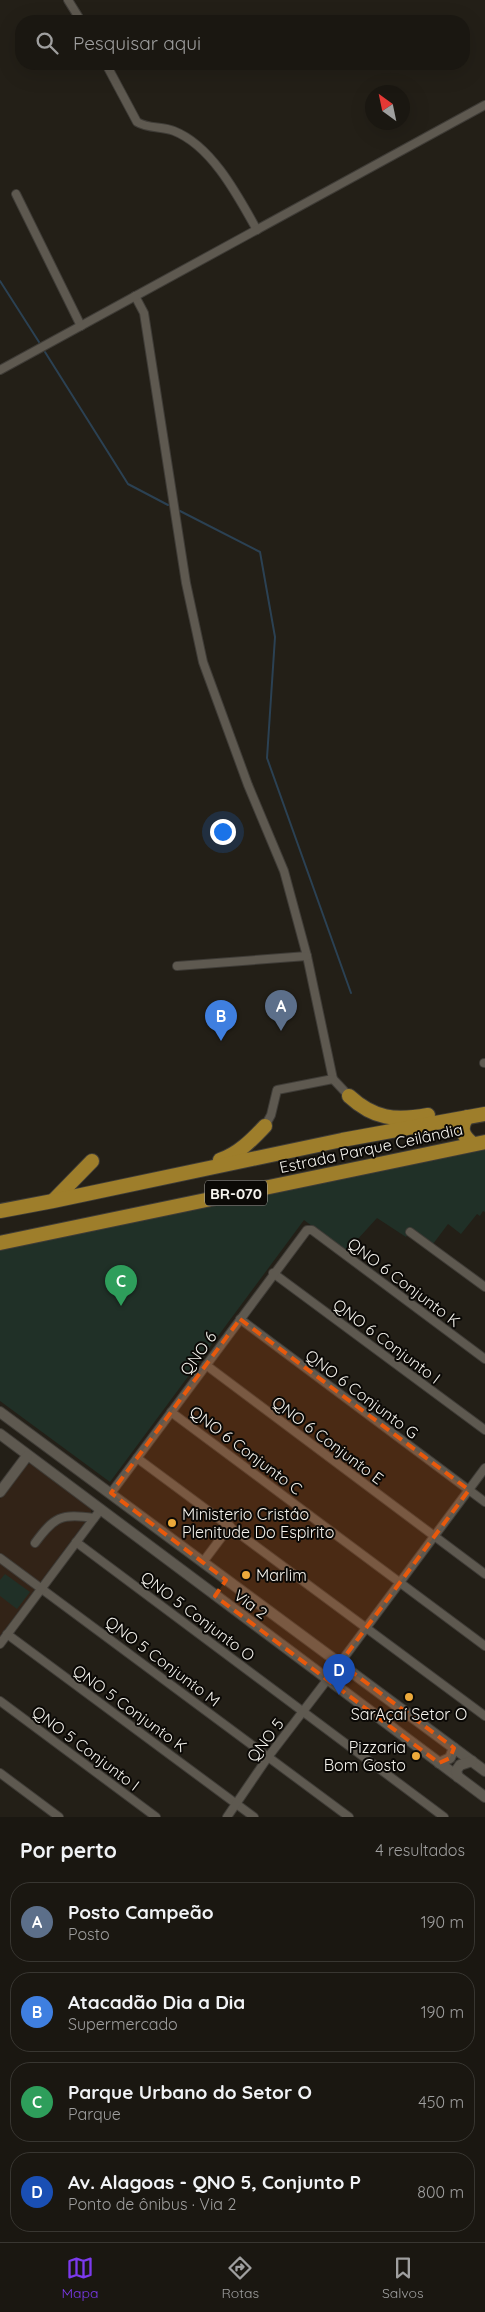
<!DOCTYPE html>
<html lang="pt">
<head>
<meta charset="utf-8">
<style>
	:root { --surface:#1a1711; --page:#27241f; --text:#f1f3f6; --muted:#9f9f9f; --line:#383631; --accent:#7c3aed }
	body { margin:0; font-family:Quicksand,sans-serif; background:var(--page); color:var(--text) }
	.compass { position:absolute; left:365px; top:85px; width:45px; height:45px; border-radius:50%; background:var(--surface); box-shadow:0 5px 20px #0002; rotate:327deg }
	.you { position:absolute; left:222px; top:831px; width:18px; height:18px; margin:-12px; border:4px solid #fff; border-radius:50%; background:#1a73e8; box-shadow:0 0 0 8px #1a73e833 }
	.badge { display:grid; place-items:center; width:32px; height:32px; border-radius:50%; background:var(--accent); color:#fff; font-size:16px; font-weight:700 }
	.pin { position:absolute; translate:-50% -41px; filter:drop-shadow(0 1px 2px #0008) }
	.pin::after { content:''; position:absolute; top:26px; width:18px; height:15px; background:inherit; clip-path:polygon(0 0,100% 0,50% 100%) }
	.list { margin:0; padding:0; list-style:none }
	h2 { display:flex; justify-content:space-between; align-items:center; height:65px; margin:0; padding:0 20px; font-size:21px }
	h2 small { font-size:16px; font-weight:400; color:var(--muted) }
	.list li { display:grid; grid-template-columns:32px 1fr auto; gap:15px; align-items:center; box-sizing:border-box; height:80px; margin:0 10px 10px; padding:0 10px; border:1px solid var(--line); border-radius:20px }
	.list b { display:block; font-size:19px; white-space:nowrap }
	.list p { margin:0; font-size:16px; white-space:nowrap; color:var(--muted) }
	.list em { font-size:16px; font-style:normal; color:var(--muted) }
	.icon { flex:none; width:28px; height:28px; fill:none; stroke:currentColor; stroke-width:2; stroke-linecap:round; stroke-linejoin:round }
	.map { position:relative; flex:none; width:485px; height:1817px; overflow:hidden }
	.search { position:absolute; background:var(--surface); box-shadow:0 5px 20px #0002; left:15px; right:15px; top:15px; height:55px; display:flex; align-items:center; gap:12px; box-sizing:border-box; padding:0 18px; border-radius:20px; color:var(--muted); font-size:19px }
	.sheet { height:425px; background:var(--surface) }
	nav { display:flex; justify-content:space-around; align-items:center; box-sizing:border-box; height:70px; border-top:1px solid var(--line); background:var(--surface); font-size:14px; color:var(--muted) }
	nav a { display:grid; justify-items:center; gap:2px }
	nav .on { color:var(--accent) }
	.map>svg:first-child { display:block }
	.commercial { fill:#322317 }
	.green { fill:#203027 }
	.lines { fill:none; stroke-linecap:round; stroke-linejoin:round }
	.stream { stroke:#2b4153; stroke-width:2 }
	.minor-casing { stroke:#3f3c37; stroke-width:10 }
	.secondary-casing { stroke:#3f3c37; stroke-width:12 }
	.motorway-casing { stroke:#3f3c37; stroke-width:16 }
	.minor { stroke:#5e5950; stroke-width:8 }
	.secondary { stroke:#5e5950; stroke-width:10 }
	.motorway { stroke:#9e7e2b; stroke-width:14 }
	.marked { fill:#e8590c; fill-opacity:0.2; stroke:#e8590c; stroke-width:4; stroke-dasharray:10 6; stroke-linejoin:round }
	.poi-dot { fill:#eca93b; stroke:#0b0906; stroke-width:2 }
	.labels { text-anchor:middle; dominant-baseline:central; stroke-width:4; stroke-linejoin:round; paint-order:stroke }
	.shield { fill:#0b0906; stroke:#afada8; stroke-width:1 }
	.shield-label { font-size:15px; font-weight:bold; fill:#f5f3ed }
	.street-label { font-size:16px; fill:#f5f3ed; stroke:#0b0906 }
	.poi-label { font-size:16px; fill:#f5f3ed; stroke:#0b0906; text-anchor:start }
</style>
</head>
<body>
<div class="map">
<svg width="485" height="1817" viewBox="0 0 485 1817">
	<rect width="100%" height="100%" fill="#231f17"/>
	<polygon class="commercial" points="32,1463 91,1508 91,1514 0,1636 0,1499 24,1466"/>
	<g class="green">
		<polygon points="485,1150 485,1212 483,1211 480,1216 477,1214 461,1234 448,1224 433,1244 411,1230 406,1237 377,1218 346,1252 304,1220 110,1482 0,1401 0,1248"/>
		<polygon points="5,1574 30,1592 17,1609 0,1596 0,1580"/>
	</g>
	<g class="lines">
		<g class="stream">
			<polyline points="0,281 39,342"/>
			<polyline points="45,352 128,484 168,505"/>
			<polyline points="180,511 260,552 275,637 267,758 351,993"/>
		</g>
		<g class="minor-casing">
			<g id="minor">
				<polyline points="68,0 81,21"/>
				<path d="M 106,64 L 137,122 C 148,129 162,126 174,131 C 212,146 238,196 257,230"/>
				<polyline points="16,194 81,326"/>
				<polyline points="135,296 144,313 186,583 203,662 248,785 284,871 307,956 333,1079 349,1096"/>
				<polyline points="0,370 485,105"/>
				<polyline points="177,966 307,956"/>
				<polyline points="484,1063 485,1063"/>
				<polyline points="265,1126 271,1115 277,1090 333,1079"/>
				<polyline points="410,1232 485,1287"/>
				<polyline points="273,1273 485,1430"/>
				<polyline points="240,1319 485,1502"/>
				<polyline points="206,1365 485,1574"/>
				<polyline points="171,1412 485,1646"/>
				<polyline points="137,1458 485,1716"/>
				<polyline points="111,1493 307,1230 312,1230 485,1359"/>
				<polyline points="76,1542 444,1817"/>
				<path d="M 35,1543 C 54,1517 61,1513 94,1518"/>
				<polyline points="0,1558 349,1817"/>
				<polyline points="203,1562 230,1526"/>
				<polyline points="7,1634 254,1817"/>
				<polyline points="0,1644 101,1509"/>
				<polyline points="340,1663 485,1468"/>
				<polyline points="0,1701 156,1817"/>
				<polyline points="0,1773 59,1817"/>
				<polyline points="227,1817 268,1757 327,1680"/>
			</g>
		</g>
		<g class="secondary-casing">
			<g id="secondary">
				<polyline points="0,1412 485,1771"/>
				<polyline points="0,1434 485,1797"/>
				<polyline points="0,1492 27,1456"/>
				<polyline points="439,1763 450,1758 454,1748"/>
				<polyline points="458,1777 456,1771 460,1765 472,1761"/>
			</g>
		</g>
		<g class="motorway-casing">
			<g id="motorway">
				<path d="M 349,1096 C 374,1119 395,1121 428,1115"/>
				<path d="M 467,1117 C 459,1129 463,1136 473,1144"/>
				<path d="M 220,1160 C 238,1154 252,1140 265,1126"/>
				<polyline points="54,1200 92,1161"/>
				<polyline points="0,1211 53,1201 342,1140 485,1114"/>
				<polyline points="0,1243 485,1142"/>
			</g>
		</g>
		<use href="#minor" class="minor"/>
		<use href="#secondary" class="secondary"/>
		<use href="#motorway" class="motorway"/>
	</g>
	<path class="marked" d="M 240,1319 L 469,1490 L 340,1663 L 454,1748 L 450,1758 L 439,1763 L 215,1596 L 226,1580 L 111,1493 Z"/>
	<g class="poi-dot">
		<circle cx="172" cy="1523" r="5"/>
		<circle cx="246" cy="1575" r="5"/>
		<circle cx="409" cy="1697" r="5"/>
		<circle cx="416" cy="1756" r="5"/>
	</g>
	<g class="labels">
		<rect class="shield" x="205" y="1180.5" width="62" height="25" rx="4"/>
		<g class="shield-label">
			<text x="236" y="1193">BR-070</text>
		</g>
		<g class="street-label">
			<text transform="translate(371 1148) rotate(-12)">Estrada Parque Ceilândia</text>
			<text transform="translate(404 1282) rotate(37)">QNO 6 Conjunto K</text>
			<text transform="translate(387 1341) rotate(37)">QNO 6 Conjunto I</text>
			<text transform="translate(198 1353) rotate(-54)">QNO 6</text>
			<text transform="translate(362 1394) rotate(37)">QNO 6 Conjunto G</text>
			<text transform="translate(328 1440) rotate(37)">QNO 6 Conjunto E</text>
			<text transform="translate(246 1450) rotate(37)">QNO 6 Conjunto C</text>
			<text transform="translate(251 1604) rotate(37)">Via 2</text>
			<text transform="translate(198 1616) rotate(37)">QNO 5 Conjunto O</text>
			<text transform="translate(163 1661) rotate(37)">QNO 5 Conjunto M</text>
			<text transform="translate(130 1708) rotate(36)">QNO 5 Conjunto K</text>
			<text transform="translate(265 1740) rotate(-53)">QNO 5</text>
			<text transform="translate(86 1748) rotate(37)">QNO 5 Conjunto I</text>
		</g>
		<g class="poi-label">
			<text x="182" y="1514">Ministerio Cristáo<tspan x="182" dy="18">Plenitude Do Espirito</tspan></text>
			<text x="256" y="1575">Marlim</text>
			<text x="409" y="1714" text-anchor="middle">SarAçaí Setor O</text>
			<text x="406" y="1747" text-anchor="end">Pizzaria<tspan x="406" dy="18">Bom Gosto</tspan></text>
		</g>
	</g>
</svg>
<svg class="compass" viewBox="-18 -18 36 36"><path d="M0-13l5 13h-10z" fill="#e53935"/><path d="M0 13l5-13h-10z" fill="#9f9f9f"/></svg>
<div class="you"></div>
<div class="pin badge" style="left:281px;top:1031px;background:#5c6f8a">A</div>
<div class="pin badge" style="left:221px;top:1041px;background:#3f7fe0">B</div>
<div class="pin badge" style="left:121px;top:1306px;background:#2e9e5b">C</div>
<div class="pin badge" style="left:339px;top:1695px;background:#1a4fb4">D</div>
<div class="search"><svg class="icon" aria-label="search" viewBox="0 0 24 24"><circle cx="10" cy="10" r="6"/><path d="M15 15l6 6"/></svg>Pesquisar aqui</div>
</div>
<section class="sheet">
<h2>Por perto<small>4 resultados</small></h2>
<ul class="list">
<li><span class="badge" style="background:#5c6f8a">A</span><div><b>Posto Campeão</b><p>Posto</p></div><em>190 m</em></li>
<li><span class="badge" style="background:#3f7fe0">B</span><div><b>Atacadão Dia a Dia</b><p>Supermercado</p></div><em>190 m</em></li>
<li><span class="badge" style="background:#2e9e5b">C</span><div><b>Parque Urbano do Setor O</b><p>Parque</p></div><em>450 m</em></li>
<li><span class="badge" style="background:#1a4fb4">D</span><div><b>Av. Alagoas - QNO 5, Conjunto P</b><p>Ponto de ônibus · Via 2</p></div><em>800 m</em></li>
</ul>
</section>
<nav>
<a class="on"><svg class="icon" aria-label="map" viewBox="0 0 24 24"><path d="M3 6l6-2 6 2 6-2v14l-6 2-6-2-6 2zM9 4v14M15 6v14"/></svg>Mapa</a>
<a><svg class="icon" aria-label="directions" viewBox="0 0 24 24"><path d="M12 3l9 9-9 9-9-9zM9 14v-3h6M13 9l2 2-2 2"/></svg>Rotas</a>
<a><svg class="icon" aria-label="saved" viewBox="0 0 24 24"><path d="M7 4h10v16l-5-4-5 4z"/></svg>Salvos</a>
</nav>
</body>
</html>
